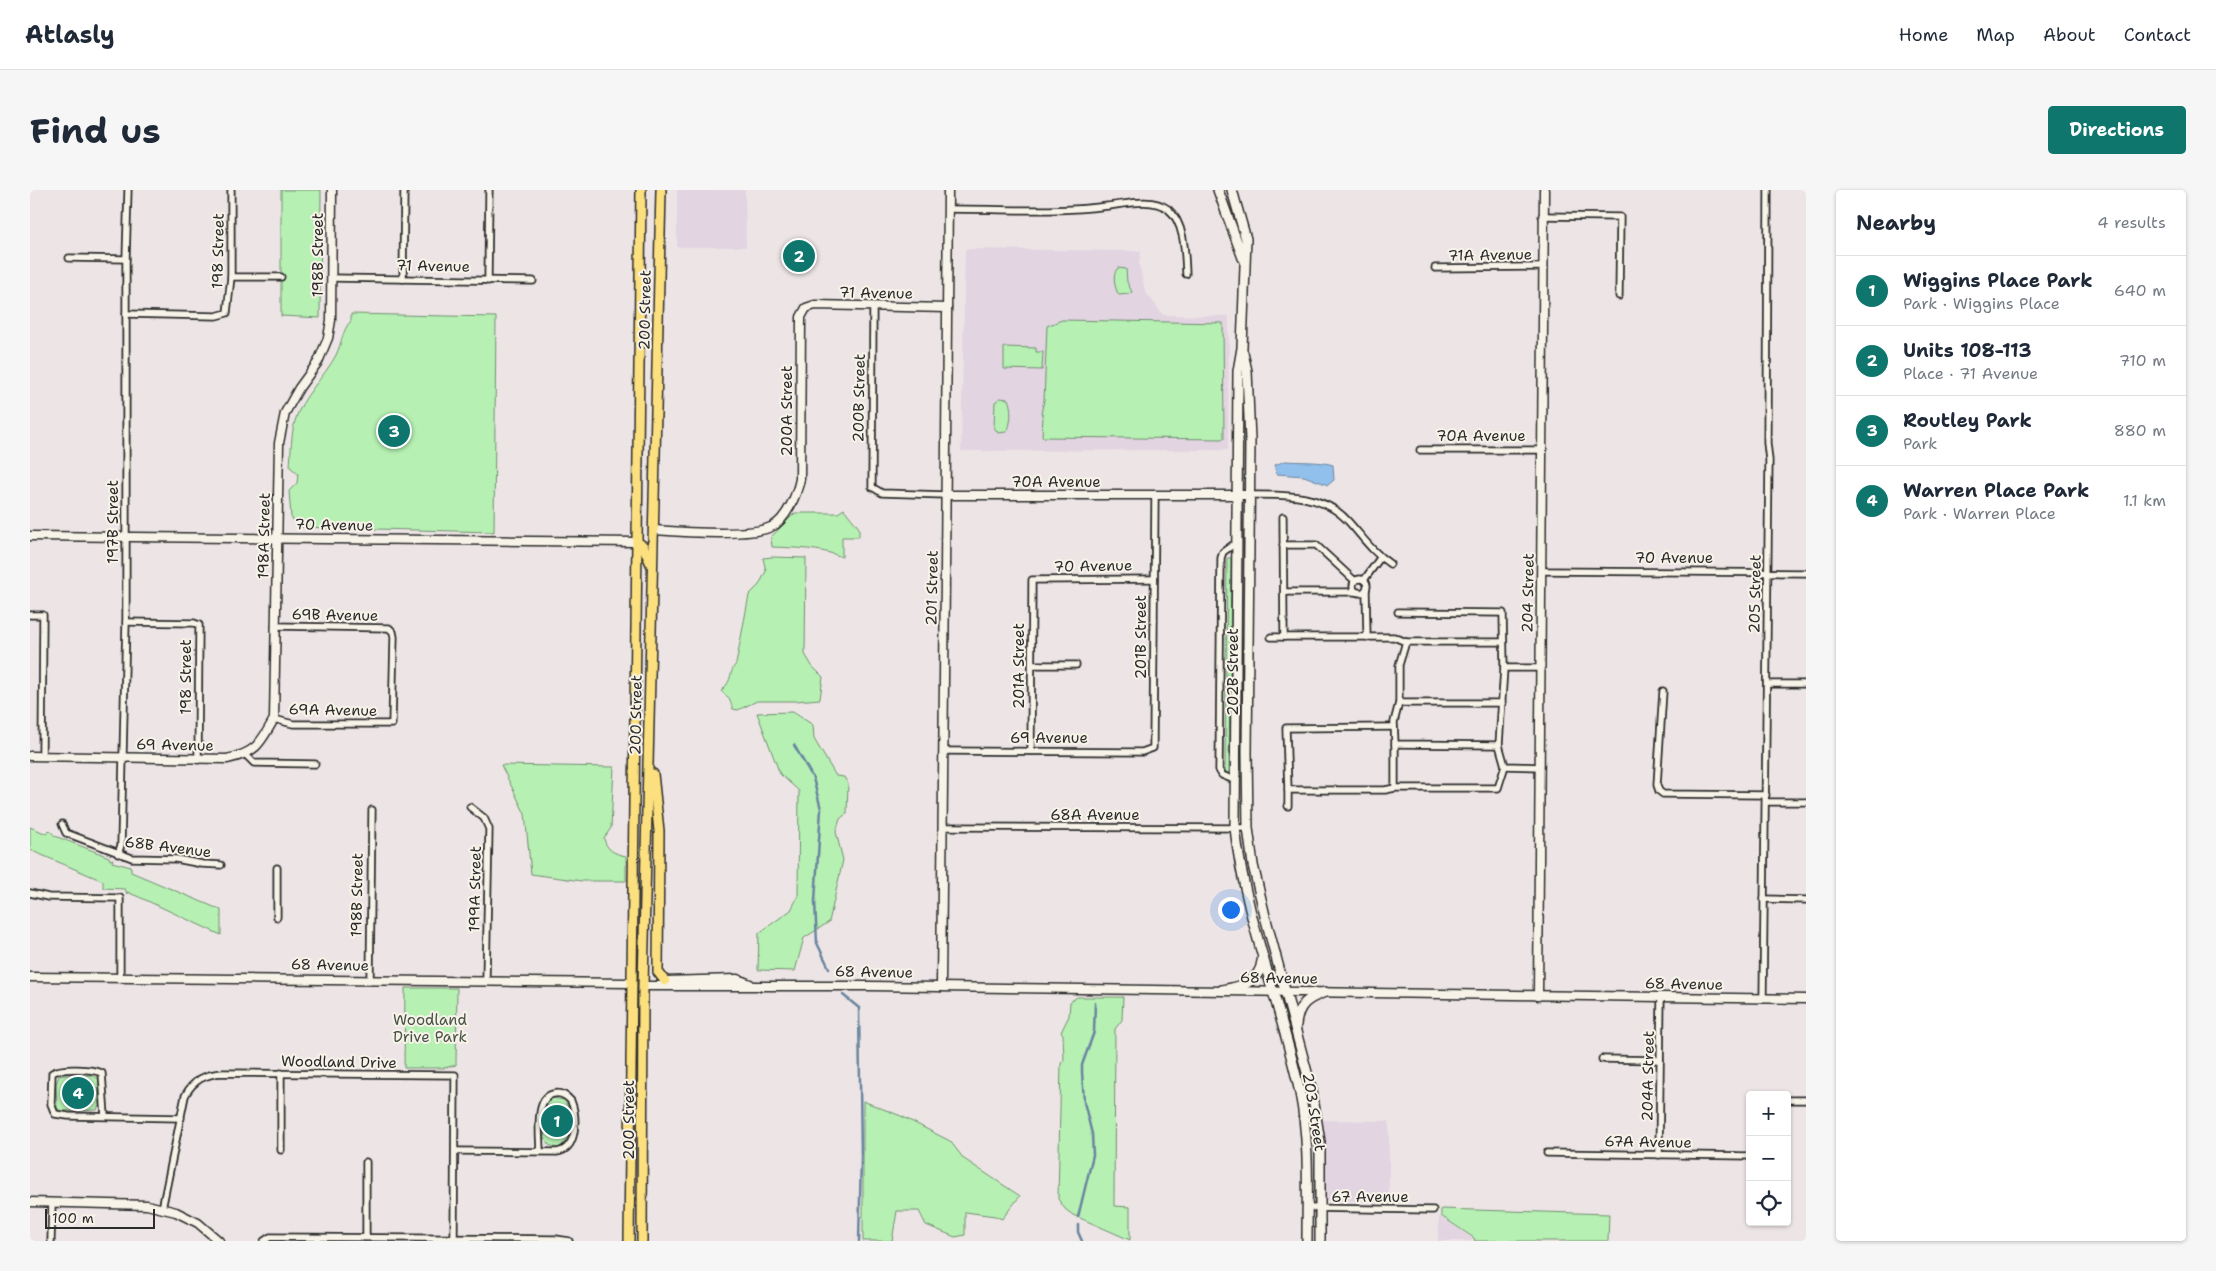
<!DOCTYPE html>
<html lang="en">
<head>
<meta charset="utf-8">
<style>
	:root { --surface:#fff; --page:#f6f6f7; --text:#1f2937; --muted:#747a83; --line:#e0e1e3; --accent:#0f766e }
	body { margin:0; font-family:"Shantell Sans",sans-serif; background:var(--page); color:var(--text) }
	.controls { position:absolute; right:15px; bottom:15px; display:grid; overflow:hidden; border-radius:5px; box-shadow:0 1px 4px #0004 }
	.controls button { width:45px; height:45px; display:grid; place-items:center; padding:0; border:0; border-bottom:1px solid var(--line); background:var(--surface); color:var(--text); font:25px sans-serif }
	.scale { position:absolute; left:15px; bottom:12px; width:110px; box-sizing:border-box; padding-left:5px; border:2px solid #2b2b2b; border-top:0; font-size:14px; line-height:18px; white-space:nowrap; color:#2b2b2b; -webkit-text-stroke:4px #f7f3e8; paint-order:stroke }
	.you { position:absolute; left:1200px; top:719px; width:18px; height:18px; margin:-12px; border:4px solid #fff; border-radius:50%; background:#1a73e8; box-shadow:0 0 0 8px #1a73e833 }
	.badge { display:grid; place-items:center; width:32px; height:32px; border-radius:50%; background:var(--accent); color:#fff; font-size:16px; font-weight:700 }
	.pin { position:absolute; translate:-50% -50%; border:2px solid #fff; box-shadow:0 1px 5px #0006 }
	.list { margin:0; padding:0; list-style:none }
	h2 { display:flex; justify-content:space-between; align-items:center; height:65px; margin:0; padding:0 20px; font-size:21px }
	h2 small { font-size:16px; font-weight:400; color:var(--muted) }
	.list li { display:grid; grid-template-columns:32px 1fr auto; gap:15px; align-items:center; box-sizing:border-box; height:70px; padding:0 20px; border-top:1px solid var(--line) }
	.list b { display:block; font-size:19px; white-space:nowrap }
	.list p { margin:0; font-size:16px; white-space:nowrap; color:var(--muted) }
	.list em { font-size:16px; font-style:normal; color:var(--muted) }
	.icon { flex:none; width:28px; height:28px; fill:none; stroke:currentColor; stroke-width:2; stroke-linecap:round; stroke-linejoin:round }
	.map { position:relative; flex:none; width:1776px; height:1051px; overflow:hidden; border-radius:5px }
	header { display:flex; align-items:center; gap:30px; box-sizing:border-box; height:70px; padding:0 25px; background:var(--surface); border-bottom:1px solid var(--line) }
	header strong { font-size:24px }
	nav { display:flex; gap:28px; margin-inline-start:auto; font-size:18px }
	.intro { display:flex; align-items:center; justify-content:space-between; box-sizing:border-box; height:120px; padding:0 30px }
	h1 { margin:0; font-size:35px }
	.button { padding:12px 22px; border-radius:5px; background:var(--accent); color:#fff; font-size:18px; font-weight:700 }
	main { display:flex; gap:30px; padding:0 30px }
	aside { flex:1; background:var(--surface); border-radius:5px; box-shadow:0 1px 4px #0004 }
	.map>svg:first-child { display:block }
	.built { fill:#e2d4e1 }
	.green { fill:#b6f0b3; stroke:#708e6f }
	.water { fill:#92c0ec; stroke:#69849f }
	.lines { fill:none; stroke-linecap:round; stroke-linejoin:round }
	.stream { stroke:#69849f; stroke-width:2.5 }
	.minor-casing { stroke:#2b2b2b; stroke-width:9 }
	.tertiary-casing { stroke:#2b2b2b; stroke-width:11 }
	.secondary-casing { stroke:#2b2b2b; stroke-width:12 }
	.primary-casing { stroke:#2b2b2b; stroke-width:12 }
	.minor { stroke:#f7f3e8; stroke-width:5.5 }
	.tertiary { stroke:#f7f3e8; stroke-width:8 }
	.secondary { stroke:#f7f3e8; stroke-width:9 }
	.primary { stroke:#fce080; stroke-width:9 }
	.labels { text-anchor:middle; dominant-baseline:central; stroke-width:4; stroke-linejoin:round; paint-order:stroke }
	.street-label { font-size:15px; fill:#2b2b2b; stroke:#f7f3e8 }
	.park-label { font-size:15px; fill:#475246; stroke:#f7f3e8 }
</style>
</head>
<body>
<header>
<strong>Atlasly</strong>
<nav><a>Home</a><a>Map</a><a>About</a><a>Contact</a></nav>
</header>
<div class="intro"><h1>Find us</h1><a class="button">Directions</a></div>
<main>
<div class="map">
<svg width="1776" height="1051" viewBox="0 0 1776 1051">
	<rect width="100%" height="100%" fill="#ede5e5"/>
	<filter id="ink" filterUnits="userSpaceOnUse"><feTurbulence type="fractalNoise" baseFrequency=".02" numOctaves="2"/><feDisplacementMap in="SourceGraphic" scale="10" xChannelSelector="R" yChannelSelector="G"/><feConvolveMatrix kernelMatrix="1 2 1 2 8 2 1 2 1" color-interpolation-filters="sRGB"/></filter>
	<g filter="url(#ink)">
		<g class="built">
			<polygon points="647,0 715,0 716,57 647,57"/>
			<polygon points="935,59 1111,61 1109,74 1115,101 1133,125 1199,126 1198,260 931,261"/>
			<polygon points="1291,930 1359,931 1359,1011 1295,1010 1295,961"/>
			<polygon points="1409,1026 1442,1048 1443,1051 1408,1051"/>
		</g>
		<g class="green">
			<polygon points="251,0 291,0 290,128 251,126"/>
			<path d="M 1088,78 L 1096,79 L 1097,92 L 1102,102 L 1099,104 L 1089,105 C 1084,98 1082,83 1088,78 Z"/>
			<path d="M 321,124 L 466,127 L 464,342 L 268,337 L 261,327 L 259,301 L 267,293 L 268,284 L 260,277 C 261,262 261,245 265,231 C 272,206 294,188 306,165 C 312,153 312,140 321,131 Z"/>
			<polygon points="1032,130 1193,133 1194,249 1012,247 1013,225 1011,224 1014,210 1017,136"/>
			<polygon points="974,157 1006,158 1006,162 1013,162 1012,180 974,179"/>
			<path d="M 970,208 L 978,209 C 982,217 982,236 976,242 L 968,243 L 964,237 L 965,212 Z"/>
			<path d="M 814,319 L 829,338 L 829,347 L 812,347 L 812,367 C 790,358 766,358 742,357 L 741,347 L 765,323 L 808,323 Z"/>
			<path d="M 742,367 L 776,368 L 775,464 L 782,476 L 793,487 L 790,509 L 766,511 L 727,511 L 708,520 L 703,519 L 699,508 L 691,501 C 704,489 698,483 706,474 L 719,405 L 729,395 L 736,381 L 733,368 Z"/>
			<polygon points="1197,368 1201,368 1199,584 1195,581"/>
			<polygon points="763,522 783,535 784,549 806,586 814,587 818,594 817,623 810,629 806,642 813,670 799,732 774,748 765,781 728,780 729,743 761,720 768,706 769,601 750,584 727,523"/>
			<path d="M 471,575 L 584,577 L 581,638 L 574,648 C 576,660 585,664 596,666 L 596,691 L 552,691 L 501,684 L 495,624 Z"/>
			<polygon points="0,637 17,644 19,640 25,646 79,667 80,670 83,669 82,672 101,677 101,682 191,720 191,745 109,707 97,702 97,704 95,699 73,698 73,691 0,660"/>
			<polygon points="375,798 427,798 426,875 414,878 374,878"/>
			<polygon points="1047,807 1093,807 1092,830 1085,839 1084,1016 1100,1017 1100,1050 1043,1025 1035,1019 1028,1009 1031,873 1034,871 1033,844 1031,842 1039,826 1040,812"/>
			<polygon points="34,885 62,885 69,889 69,915 67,920 31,921 27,918 26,894 29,886"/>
			<path d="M 522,908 L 534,910 C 543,921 543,953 527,958 L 519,955 C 511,946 512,916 522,908 Z"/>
			<polygon points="833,911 871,926 920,951 934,969 990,1006 972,1029 965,1026 935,1022 935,1045 925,1047 896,1035 889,1021 867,1021 862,1051 833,1051"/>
			<polygon points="1411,1019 1579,1024 1578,1051 1445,1051 1444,1048 1411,1026"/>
		</g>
		<path class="water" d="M 1255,271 C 1267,272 1293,271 1303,275 L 1304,290 L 1298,295 L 1274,286 L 1247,284 L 1245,279 L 1245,275 Z"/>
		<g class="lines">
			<g class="stream">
				<polyline points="764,555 783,588 791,619 785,711 787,753 799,778"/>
				<polyline points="813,805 829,818 831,967 829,1051"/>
				<polyline points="1048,1027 1063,965 1062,944 1054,912 1052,882 1052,875 1064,842 1065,813"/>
				<polyline points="1048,1035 1048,1042 1052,1051"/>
			</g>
			<g class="minor-casing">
				<g id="minor">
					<path d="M 918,19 C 971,19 1025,23 1078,16 C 1096,14 1122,7 1138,19 C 1155,33 1155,63 1156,84"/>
					<polyline points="1512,26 1590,27 1589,106"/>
					<polyline points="39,68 96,69"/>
					<polyline points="1405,78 1514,77"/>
					<polyline points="201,87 251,87"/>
					<polyline points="302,88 503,91"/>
					<polyline points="373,89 374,0"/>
					<polyline points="458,91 459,0"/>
					<polyline points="843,116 842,297 852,303 915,305"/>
					<polyline points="96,124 186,126 197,123 201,87 201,0"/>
					<polyline points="1390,260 1512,260"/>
					<path d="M 1219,305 C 1253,305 1292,303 1317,330 C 1332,346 1342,362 1360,374"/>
					<polyline points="1253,327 1254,447"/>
					<polyline points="1253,355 1286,355 1325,391"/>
					<polyline points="1512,381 1776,383"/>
					<circle cx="1330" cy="396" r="7"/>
					<polyline points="1334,390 1350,368"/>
					<polyline points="1336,400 1337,447"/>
					<polyline points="1254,402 1328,402"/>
					<polyline points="1368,422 1473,423 1474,478 1511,478"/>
					<polyline points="0,425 13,425 12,566"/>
					<polyline points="96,432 164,433 169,435 168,570"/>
					<polyline points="1241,447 1364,447 1376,452"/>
					<polyline points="1002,475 1046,475"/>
					<polyline points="1474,478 1469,555 1475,576 1510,577"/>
					<polyline points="1737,494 1776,494"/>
					<polyline points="1633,501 1627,595 1629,601 1633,604 1736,605"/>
					<polyline points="1369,513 1472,513"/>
					<polyline points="244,529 263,534 362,534 364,447 363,442 359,438 245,436"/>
					<polyline points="1364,537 1256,538 1258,600 1355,600 1365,598 1365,554"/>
					<polyline points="1469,555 1365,554 1364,532 1369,513 1369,475 1376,452 1473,452"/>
					<polyline points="913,561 1112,562 1123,558 1125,306"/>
					<polyline points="1001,561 1002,390 1124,389"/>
					<polyline points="216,565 224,573 285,574"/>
					<polyline points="1204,590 1192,585 1189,580 1191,368 1193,362 1207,352"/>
					<polyline points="1365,598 1468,598 1475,576"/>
					<polyline points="1736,612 1776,612"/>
					<polyline points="1258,616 1258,600"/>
					<polyline points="440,617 454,628 459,639 456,790"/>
					<polyline points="32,634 36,643 102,668 146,669 172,674 191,675"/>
					<polyline points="913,637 1218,638"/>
					<polyline points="88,664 91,655 96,432 96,69 98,0"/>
					<polyline points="247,678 247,727"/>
					<polyline points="0,703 18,707 90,708 90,788"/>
					<polyline points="1734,709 1776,710"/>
					<polyline points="340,790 342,620"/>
					<polyline points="1733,809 1739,270 1737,253 1738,0"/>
					<polyline points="1572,869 1630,870"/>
					<polyline points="1757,910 1776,910"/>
					<path d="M 75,926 L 72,883 C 63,879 31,877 22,883 L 21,914 L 25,924 L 38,926 L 151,928"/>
					<polyline points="251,960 251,883"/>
					<path d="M 426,961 L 527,962 C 548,959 547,926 541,911 C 536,905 530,902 523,904 C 504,908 510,947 510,962"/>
					<polyline points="1517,963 1720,966"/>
					<polyline points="1629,965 1631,807"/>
					<polyline points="1277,1018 1403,1020"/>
					<path d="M 132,1019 L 155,906 C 163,890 175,884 193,883 L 425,885 L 424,1048"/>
					<polyline points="336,1047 336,972"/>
					<polyline points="21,1051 22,1013"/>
					<polyline points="234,1051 240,1047 526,1049 539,1051"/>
				</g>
			</g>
			<g class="tertiary-casing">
				<g id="tertiary">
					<polyline points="915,305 1219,305"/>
					<path d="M 624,340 C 650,342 719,347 741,337 C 756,331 767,304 770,289 L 771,127 L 776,118 L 785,115 L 917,118"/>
					<polyline points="0,346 607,352"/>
					<path d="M 0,566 L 197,569 C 226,563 230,554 244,529 L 249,253 L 255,223 L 269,198 L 288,172 L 298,148 L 301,130 L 302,0"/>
					<polyline points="0,787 601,793"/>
					<polyline points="635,791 707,789 720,794"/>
					<polyline points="613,796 841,796 1776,809"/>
					<path d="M 911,797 C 914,531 916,266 918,0"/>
					<polyline points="1508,806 1514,0"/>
					<polyline points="0,1012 117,1015 146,1022 168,1033 189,1051"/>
				</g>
			</g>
			<g class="secondary-casing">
				<g id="secondary">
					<polyline points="1188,0 1213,68"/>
					<path d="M 1202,0 L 1216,49 L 1212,158 L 1208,181 L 1205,638 C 1215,729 1251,814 1270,903 C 1280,953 1277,1001 1277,1051"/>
					<polyline points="1213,163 1217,181 1220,250 1217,562 1218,638 1223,675 1235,726 1282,901 1290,952 1290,1051"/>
					<path d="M 1192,800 C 1210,797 1230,792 1232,771"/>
					<path d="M 1266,835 C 1268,814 1277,809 1295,802"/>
				</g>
			</g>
			<g class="primary-casing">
				<g id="primary">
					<polyline points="607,352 613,356 621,374"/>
					<polyline points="623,584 629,641 628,782 635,791"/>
					<polyline points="599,1051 611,0"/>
					<polyline points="612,1051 613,796 631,0"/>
				</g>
			</g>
			<use href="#minor" class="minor"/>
			<use href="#tertiary" class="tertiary"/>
			<use href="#secondary" class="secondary"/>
			<use href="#primary" class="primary"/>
		</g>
	</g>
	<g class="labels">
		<g class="street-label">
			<text transform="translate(188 61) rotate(-89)">198 Street</text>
			<text transform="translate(288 65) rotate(-90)">198B Street</text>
			<text transform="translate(1460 65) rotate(-1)">71A Avenue</text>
			<text transform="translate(403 76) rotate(1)">71 Avenue</text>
			<text transform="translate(846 103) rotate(1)">71 Avenue</text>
			<text transform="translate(615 120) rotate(-89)">200 Street</text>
			<text transform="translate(829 208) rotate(-89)">200B Street</text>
			<text transform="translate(757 221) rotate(-90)">200A Street</text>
			<text x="1451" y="246">70A Avenue</text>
			<text x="1026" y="292">70A Avenue</text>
			<text transform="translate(83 332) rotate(-90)">197B Street</text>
			<text transform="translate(304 335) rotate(1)">70 Avenue</text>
			<text transform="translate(234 346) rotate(-89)">198A Street</text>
			<text x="1644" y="368">70 Avenue</text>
			<text transform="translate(1063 376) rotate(-1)">70 Avenue</text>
			<text transform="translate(902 398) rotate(-89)">201 Street</text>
			<text transform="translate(1498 403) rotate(-89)">204 Street</text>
			<text transform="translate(1725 404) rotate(-89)">205 Street</text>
			<text transform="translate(305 425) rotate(1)">69B Avenue</text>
			<text transform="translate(1111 447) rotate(-90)">201B Street</text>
			<text transform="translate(989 476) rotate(-90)">201A Street</text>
			<text transform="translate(1203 482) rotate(-90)">202B Street</text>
			<text transform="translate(156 487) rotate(-90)">198 Street</text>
			<text transform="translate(303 520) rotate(1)">69A Avenue</text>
			<text transform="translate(606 525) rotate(-89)">200 Street</text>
			<text x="1019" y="548">69 Avenue</text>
			<text transform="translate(145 555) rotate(1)">69 Avenue</text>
			<text x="1065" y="625">68A Avenue</text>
			<text transform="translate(138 657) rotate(7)">68B Avenue</text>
			<text transform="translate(445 699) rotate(-89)">199A Street</text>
			<text transform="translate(327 705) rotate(-89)">198B Street</text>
			<text transform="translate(300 775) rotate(1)">68 Avenue</text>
			<text transform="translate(844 782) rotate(1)">68 Avenue</text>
			<text transform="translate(1249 788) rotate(1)">68 Avenue</text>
			<text transform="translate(1654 794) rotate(1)">68 Avenue</text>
			<text transform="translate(309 872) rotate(1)">Woodland Drive</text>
			<text transform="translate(1618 886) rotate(-89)">204A Street</text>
			<text transform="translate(1284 922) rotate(81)">203 Street</text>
			<text transform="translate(599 930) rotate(-90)">200 Street</text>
			<text transform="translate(1618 952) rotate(1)">67A Avenue</text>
			<text x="1340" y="1007">67 Avenue</text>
		</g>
		<g class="park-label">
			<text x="400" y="830">Woodland<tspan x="400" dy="17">Drive Park</tspan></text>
		</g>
	</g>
</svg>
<div class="controls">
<button>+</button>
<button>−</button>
<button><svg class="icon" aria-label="locate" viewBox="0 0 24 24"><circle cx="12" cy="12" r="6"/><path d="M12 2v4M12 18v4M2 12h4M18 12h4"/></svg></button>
</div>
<div class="scale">100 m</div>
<div class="you"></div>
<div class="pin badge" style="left:527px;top:931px">1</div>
<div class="pin badge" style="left:769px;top:66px">2</div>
<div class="pin badge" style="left:364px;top:241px">3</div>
<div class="pin badge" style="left:48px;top:903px">4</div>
</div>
<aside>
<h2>Nearby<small>4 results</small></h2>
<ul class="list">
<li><span class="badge">1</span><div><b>Wiggins Place Park</b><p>Park · Wiggins Place</p></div><em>640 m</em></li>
<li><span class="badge">2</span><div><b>Units 108-113</b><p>Place · 71 Avenue</p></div><em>710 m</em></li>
<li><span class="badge">3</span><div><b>Routley Park</b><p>Park</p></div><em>880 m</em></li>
<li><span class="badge">4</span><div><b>Warren Place Park</b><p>Park · Warren Place</p></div><em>1.1 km</em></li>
</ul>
</aside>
</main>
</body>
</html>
